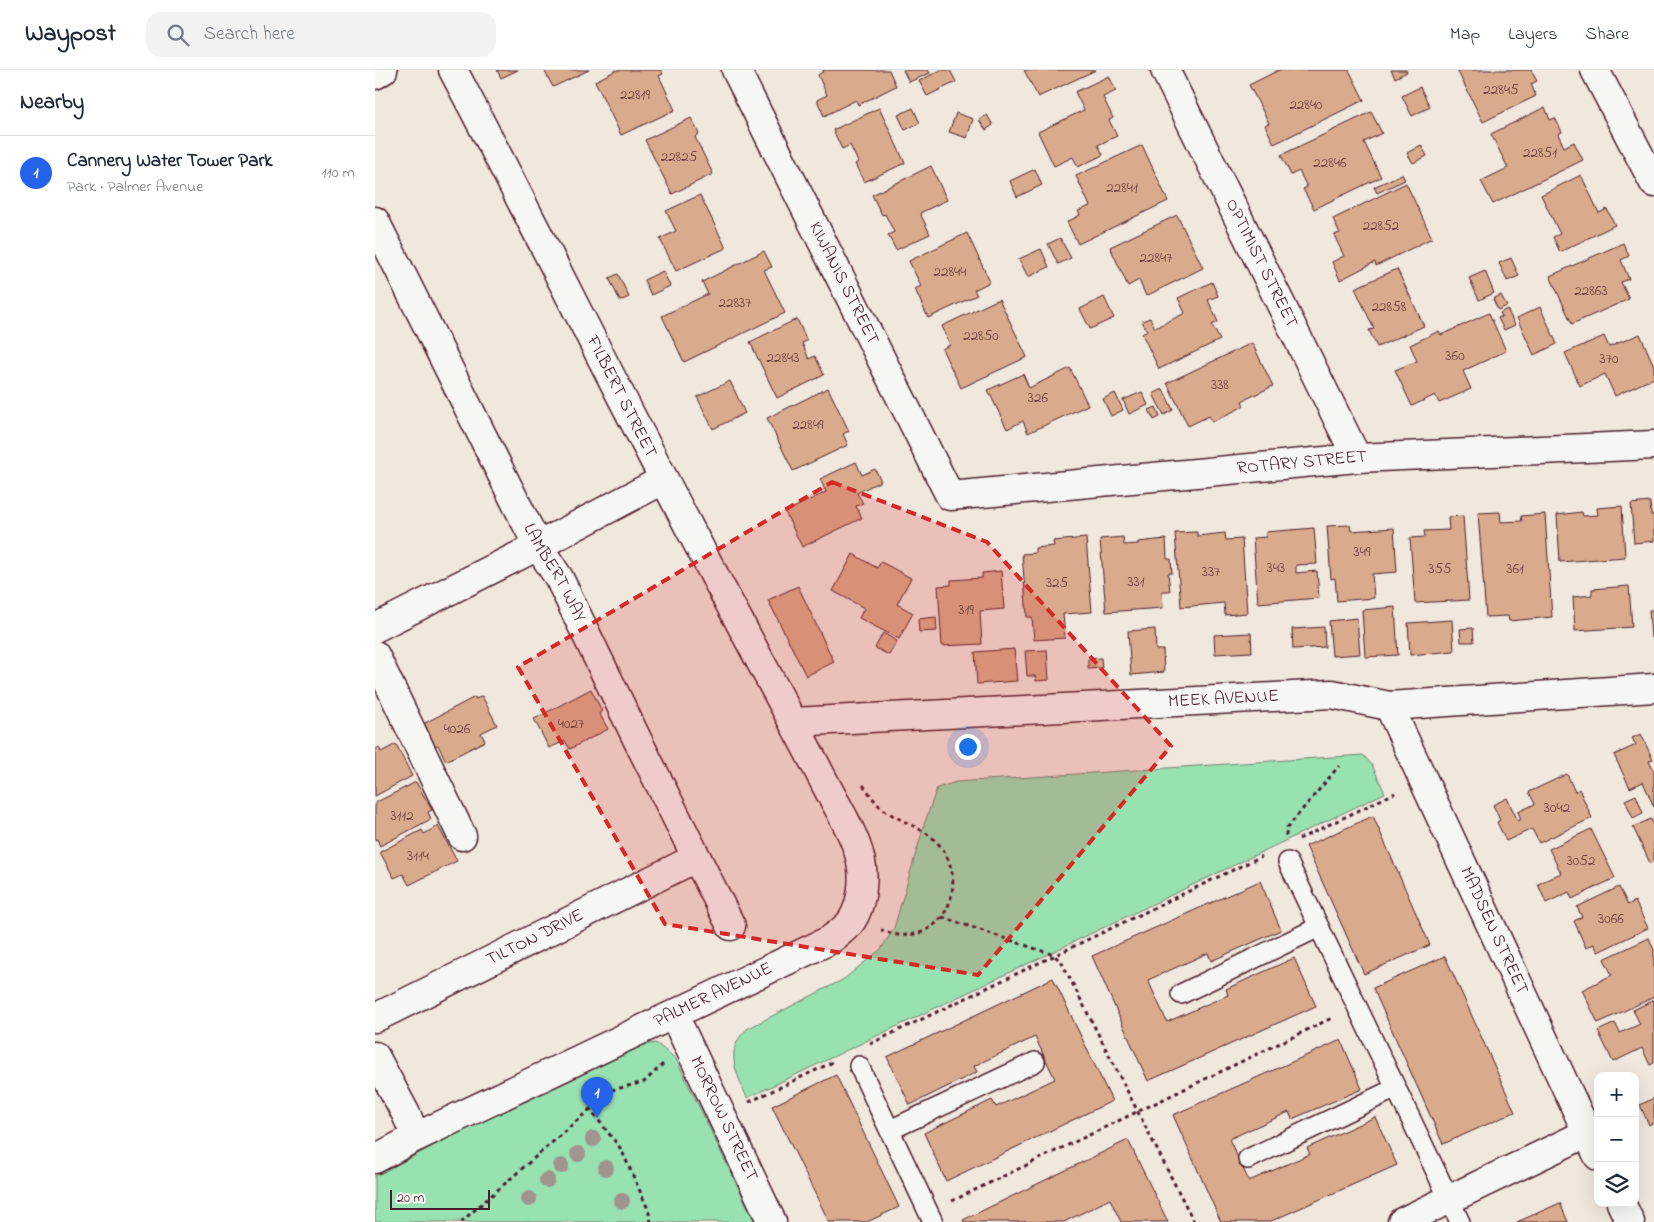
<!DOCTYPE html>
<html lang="en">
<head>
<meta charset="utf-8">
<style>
	:root { --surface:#fff; --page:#f2f2f3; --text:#1f2937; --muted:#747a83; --line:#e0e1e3; --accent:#2563eb }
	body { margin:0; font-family:"Indie Flower",sans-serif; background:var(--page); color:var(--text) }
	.controls { position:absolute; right:15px; bottom:15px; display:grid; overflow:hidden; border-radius:10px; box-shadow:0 5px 20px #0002 }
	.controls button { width:45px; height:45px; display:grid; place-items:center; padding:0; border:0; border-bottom:1px solid var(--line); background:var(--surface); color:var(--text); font:25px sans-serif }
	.scale { position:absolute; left:15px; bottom:12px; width:100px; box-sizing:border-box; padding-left:5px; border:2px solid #4a1f2b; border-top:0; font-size:14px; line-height:18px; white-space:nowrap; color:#4a1f2b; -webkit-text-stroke:4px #f6f6f2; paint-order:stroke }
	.you { position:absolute; left:592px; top:676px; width:18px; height:18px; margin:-12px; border:4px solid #fff; border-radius:50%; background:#1a73e8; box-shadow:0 0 0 8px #1a73e833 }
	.badge { display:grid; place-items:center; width:32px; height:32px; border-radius:50%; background:var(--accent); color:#fff; font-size:16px; font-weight:700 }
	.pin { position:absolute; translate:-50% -41px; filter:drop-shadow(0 1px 2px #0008) }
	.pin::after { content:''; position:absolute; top:26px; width:18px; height:15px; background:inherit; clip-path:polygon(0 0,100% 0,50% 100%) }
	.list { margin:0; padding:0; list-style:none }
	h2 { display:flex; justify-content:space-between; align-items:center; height:65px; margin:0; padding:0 20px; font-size:21px }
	h2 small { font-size:16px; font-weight:400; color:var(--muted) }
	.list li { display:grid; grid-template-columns:32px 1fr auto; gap:15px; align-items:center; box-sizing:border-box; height:75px; padding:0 20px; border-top:1px solid var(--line) }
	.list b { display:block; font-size:19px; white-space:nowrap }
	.list p { margin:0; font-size:16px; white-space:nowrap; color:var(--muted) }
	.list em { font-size:16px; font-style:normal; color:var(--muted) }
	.icon { flex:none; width:28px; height:28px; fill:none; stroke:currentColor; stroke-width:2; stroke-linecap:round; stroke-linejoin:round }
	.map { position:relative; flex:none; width:1279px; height:1152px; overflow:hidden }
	header { display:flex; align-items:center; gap:30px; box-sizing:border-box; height:70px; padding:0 25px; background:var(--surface); border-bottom:1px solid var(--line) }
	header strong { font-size:24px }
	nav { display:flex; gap:28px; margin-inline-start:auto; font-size:18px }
	.search { width:350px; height:45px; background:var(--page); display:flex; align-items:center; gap:12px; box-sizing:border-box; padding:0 18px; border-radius:15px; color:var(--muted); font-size:19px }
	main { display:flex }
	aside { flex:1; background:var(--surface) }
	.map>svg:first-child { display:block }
	.green { fill:#98e1b1; stroke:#71806e }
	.building { fill:#d9aa8b; stroke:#4a1f2b }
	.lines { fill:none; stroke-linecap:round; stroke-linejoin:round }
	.lane-casing { stroke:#4a1f2b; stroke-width:22 }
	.street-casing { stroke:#4a1f2b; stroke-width:31 }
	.path { stroke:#4a1f2b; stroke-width:3; stroke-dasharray:4 4; stroke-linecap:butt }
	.lane { stroke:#f6f6f2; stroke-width:19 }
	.street { stroke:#f6f6f2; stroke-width:28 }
	.tree { fill:#a0948d }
	.marked { fill:#d62828; fill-opacity:0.2; stroke:#d62828; stroke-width:4; stroke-dasharray:10 6; stroke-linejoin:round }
	.labels { text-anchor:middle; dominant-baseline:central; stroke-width:5; stroke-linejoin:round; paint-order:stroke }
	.number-label { font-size:15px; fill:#6e4243 }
	.street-label { font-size:18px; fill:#4a1f2b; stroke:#f6f6f2 }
</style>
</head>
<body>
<header>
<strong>Waypost</strong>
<div class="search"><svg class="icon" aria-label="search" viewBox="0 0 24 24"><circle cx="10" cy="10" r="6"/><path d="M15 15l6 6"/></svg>Search here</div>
<nav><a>Map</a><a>Layers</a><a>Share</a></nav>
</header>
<main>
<aside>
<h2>Nearby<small></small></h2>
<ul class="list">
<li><span class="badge">1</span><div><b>Cannery Water Tower Park</b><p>Park · Palmer Avenue</p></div><em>110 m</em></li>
</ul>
</aside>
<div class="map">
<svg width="1279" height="1152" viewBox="0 0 1279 1152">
	<rect width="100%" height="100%" fill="#f0e7dd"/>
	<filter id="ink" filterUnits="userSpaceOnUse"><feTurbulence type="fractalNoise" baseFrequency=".02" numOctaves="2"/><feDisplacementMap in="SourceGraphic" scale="10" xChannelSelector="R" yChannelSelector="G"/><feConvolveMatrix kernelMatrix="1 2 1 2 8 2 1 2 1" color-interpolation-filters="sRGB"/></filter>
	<g filter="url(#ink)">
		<g class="green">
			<path d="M 988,685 L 997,695 L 1010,723 L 372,1028 C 362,1003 348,981 372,959 L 469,909 L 506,879 L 519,858 L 550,752 L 562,718 L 581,712 Z"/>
			<polygon points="281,973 301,989 380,1152 0,1152 0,1106 248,978"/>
		</g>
		<g class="building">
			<polygon points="122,0 143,0 126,8"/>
			<polygon points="169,0 214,0 178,17"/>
			<polygon points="242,0 286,0 288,4 284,6 300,40 246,65 220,11"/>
			<polygon points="448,0 514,0 521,16 483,35 481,30 449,46 442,30 452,25 443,5 449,1"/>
			<polygon points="528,0 553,0 555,3 534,12"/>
			<polygon points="566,0 575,0 581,12 552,26 544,11"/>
			<polygon points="649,0 721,0 663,27"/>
			<polygon points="904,0 974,0 989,30 899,74 890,55 894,53 874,15"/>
			<polygon points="1016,0 1031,0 1032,2 1020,8"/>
			<polygon points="1082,0 1156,0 1162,11 1156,14 1161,26 1108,52"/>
			<polygon points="734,6 741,21 728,27 738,48 734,50 742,66 723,75 728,85 703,97 698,87 679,96 663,62 709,40 700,22"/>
			<polygon points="1045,17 1055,37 1037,46 1027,26"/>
			<polygon points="1170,37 1175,50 1180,48 1187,62 1183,64 1189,77 1199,72 1208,90 1118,134 1106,111 1133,98 1116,64"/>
			<polygon points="504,38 530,93 489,112 480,94 483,92 475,75 467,79 458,60"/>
			<polygon points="538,38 545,53 530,60 523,45"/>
			<polygon points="996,42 1007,63 989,72 1006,107 939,139 928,119 932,117 924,101 916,105 906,85"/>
			<polygon points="581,43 598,49 592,68 574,62"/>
			<polygon points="612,45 618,55 611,60 604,50"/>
			<polygon points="316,48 324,64 320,67 338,104 297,124 270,70"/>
			<polygon points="767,75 793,131 703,174 692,152 705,145 703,141 715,136 701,106"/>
			<polygon points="1046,75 1052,86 1038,93 1032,83"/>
			<polygon points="556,96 572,130 545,143 555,164 521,180 513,165 519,162 510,144 507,145 497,125"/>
			<polygon points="660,99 667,115 642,127 635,111"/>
			<polygon points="1027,104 1030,110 1002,123 999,117"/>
			<polygon points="1206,105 1224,143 1232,139 1240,155 1185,182 1178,167 1185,164 1166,125"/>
			<polygon points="1031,113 1057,168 1001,196 1000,192 965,210 957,192 969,186 959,165 965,163 958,149"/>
			<polygon points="325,125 351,178 301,201 285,169 301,161 291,141"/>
			<polygon points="802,145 828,198 771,226 764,210 753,216 735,177"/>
			<polygon points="592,163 615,212 599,220 602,225 553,248 540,219 546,216 534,191"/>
			<polygon points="685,168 696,188 683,194 673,174"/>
			<polygon points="1248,173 1254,186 1246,190 1254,209 1246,212 1254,229 1197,254 1175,206"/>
			<polygon points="666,179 674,197 653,207 644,189"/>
			<polygon points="389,181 397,197 389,200 410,243 309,292 287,246 333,224 327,212"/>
			<polygon points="1136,188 1144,206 1132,211 1124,193"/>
			<polygon points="1022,199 1049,256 1002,277 994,260 999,259 980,218"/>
			<polygon points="288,201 295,216 276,225 269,210"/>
			<polygon points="1110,201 1119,223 1104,230 1094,208"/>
			<polygon points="243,204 254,227 245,231 234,208"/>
			<polygon points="837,212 843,226 833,230 843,252 837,255 845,270 784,299 767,264 772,261 767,251 775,248 780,258 810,243 803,228"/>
			<polygon points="1126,225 1132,236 1123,240 1118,229"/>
			<polygon points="729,227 739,248 715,259 705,239"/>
			<polygon points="624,229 652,287 586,318 567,279 575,275 567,256"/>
			<polygon points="1165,237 1182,274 1159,285 1142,248"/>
			<polygon points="1132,239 1140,255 1129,260 1123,248 1127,246 1125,243"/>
			<polygon points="1114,243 1131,281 1088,301 1096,319 1064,333 1060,325 1037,336 1020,300 1042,291 1035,275 1064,261 1066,265"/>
			<polygon points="422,249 432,271 427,273 434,289 440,286 449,305 402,328 375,272"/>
			<polygon points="1265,264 1279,296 1279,308 1240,326 1230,304 1205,316 1190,283 1229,266 1234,277"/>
			<polygon points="877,273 898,316 867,331 869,336 837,352 834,346 813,356 792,313"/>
			<polygon points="695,298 713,335 653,363 648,351 632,359 613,320 648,304 654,318"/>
			<polygon points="355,311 370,343 338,359 322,327"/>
			<polygon points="453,318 474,361 468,364 473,375 418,401 392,348"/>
			<polygon points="788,319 798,340 789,345 778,324"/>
			<polygon points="767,322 773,335 754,344 748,330"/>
			<polygon points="740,323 748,340 736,346 728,329"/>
			<polygon points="781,337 785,347 779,350 774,340"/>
			<polygon points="481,392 487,405 500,399 506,411 482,423 488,433 481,436 487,448 427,477 410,442 451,422 445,409"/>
			<polygon points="1275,432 1276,445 1279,445 1279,471 1259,473 1256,434"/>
			<polygon points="1247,436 1250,487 1185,492 1182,445 1207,442 1208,446 1223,445 1222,438"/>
			<polygon points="1125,442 1126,452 1147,451 1146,446 1170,444 1177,547 1134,551 1133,546 1111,547 1103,443"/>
			<polygon points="1088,446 1094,530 1040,533 1035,468 1050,467 1049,461 1074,460 1073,447"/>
			<polygon points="975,455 976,461 1019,458 1022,502 997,504 999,528 962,531 960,508 956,509 952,456"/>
			<polygon points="939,458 942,494 921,495 921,503 942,501 944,528 883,533 878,468 891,467 891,462"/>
			<polygon points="822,462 822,466 850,463 851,470 867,469 872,543 850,545 849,533 806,537 800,463"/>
			<polygon points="748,467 749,475 763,474 763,472 791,469 792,489 796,489 797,503 793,503 795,521 787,521 788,538 731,542 725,469"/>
			<polygon points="711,468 717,542 688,544 690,568 659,570 657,547 652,547 647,484 660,483 660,478 679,476 678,471"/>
			<polygon points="478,484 502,498 506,492 536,508 522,534 538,543 524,569 484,548 489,538 458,521"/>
			<polygon points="626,501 629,539 605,541 607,574 567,576 563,516 576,515 576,510 607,508 607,503"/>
			<polygon points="423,516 459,592 431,606 393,530"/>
			<polygon points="1254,516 1257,557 1200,561 1198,527 1217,525 1217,519"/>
			<polygon points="1020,537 1023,585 990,587 987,540"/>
			<polygon points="1274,540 1279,540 1279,567 1276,568"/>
			<polygon points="561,547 562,561 544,562 543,549"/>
			<polygon points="982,548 985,584 957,586 954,551"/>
			<polygon points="1077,550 1079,581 1035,585 1033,553"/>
			<polygon points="949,557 950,577 918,579 917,559"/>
			<polygon points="1098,558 1099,572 1086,572 1085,559"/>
			<polygon points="780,559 781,580 788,580 789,602 756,605 753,561"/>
			<polygon points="508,563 522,571 514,585 500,578"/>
			<polygon points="876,563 877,582 840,584 839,565"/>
			<polygon points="639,579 642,611 602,614 600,582"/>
			<polygon points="672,580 674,610 661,611 660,606 652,606 650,581"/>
			<polygon points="726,588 727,598 713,599 713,589"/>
			<polygon points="216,619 227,641 224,643 233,659 195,679 190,671 174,678 159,649"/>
			<polygon points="107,626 122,655 106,663 110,671 71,691 63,675 59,676 48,654 100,627 101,629"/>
			<polygon points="1266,664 1278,690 1274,691 1279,702 1279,737 1268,712 1255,718 1239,685 1261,675 1257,668"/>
			<polygon points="21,674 37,706 0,726 0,680 4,677 6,682"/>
			<polygon points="1192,704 1200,722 1204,719 1217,748 1164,773 1157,759 1131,771 1122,752 1125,750 1118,735 1132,728 1143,751 1146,749 1143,742 1160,734 1154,722"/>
			<polygon points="41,712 57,740 53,742 56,749 5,776 2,769 0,770 0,733"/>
			<polygon points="1261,725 1268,743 1258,748 1250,730"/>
			<polygon points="998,746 1055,875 989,904 931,776"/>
			<polygon points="1276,749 1279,755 1279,791 1275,793 1258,757"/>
			<polygon points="63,756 82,791 34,815 28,804 19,808 5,782 47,760 49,764"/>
			<polygon points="1216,759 1240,808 1197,829 1194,822 1171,833 1163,814 1186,803 1174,779"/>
			<polygon points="885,811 906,860 836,891 833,883 773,910 792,952 853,925 851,919 919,888 941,936 773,1011 717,886"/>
			<polygon points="1244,817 1253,835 1260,831 1273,858 1223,882 1219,874 1211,878 1199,851 1207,847 1202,837"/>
			<polygon points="1274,868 1279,880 1279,927 1223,953 1207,920 1237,905 1229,889"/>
			<polygon points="1070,886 1140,1042 1068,1074 998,918"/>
			<polygon points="678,908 737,1031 571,1111 549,1063 617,1030 621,1037 680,1009 660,967 599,996 602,1002 535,1035 512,987"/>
			<polygon points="1279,930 1279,993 1275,995 1267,978 1238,992 1223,961 1240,953 1245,963 1265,954 1258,940"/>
			<polygon points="966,970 987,1019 917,1049 914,1042 854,1069 874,1111 935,1084 932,1078 1000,1047 1022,1095 894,1152 846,1152 798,1045"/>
			<polygon points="461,1005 524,1137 492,1152 454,1152 397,1036"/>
			<polygon points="1279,1028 1279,1052 1274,1055 1265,1035"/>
			<polygon points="753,1070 793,1152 746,1152 735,1129 689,1152 589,1152 588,1150"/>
			<polygon points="1185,1133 1193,1152 1142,1152"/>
		</g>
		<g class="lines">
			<g class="lane-casing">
				<g id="lane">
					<polyline points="913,792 1085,1152"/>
					<polyline points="806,924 944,857"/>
					<polyline points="484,996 558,1152"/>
					<polyline points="515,1060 660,992"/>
					<polyline points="873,1089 1021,1018"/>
				</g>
			</g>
			<g class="street-casing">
				<g id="street">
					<path id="s1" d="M 361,0 L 575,426 L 982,388 L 1279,375"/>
					<path id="s2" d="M 790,0 L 982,388"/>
					<polyline points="1220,0 1279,113"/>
					<polyline points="0,5 8,0"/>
					<path id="s3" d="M 0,151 L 143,437 L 163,476 L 184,508 L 263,671 L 356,856"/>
					<polyline points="0,558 163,476 288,410"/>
					<polyline points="0,585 87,766"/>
					<path id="s4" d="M 1014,636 L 1223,1086"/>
					<path id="s5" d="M 418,652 L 957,624 L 1014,636 L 1279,618"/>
					<path id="s6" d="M 299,945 L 397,1152"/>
					<path id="s7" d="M 0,948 L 321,788"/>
					<polyline points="0,986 31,1044 41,1067"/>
					<path id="s8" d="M 0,1089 L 41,1067 L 455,870 C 462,864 472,858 477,850 C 486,836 489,814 487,798 C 484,771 464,740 452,717 C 423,661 393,606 364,551 C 265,369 175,183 78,0"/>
					<polyline points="1246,1133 1255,1152"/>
					<polyline points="1027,1152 1212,1063"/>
				</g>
			</g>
			<g class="path">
				<path d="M 488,715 C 494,722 500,733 508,739 C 525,752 552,758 566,777 C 587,805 580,851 544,863 C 538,864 530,866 525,865 C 518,865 512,861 506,860"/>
				<polyline points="911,766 911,759 964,696"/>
				<polyline points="924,769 1020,723"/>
				<polyline points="567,847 679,885 687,893 819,1152"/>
				<polyline points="495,974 887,786"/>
				<polyline points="374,1032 458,992"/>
				<polyline points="214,1038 246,1079 273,1139 276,1152"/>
				<polyline points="577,1131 959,947"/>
				<polyline points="86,1152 237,1020 269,1012 288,994"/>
			</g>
			<use href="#lane" class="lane"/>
			<use href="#street" class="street"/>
		</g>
		<g class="tree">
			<circle cx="218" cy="1069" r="8"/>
			<circle cx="203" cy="1084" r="8"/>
			<circle cx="186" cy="1096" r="8"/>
			<circle cx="231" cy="1098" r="8"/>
			<circle cx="172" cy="1110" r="8"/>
			<circle cx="154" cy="1129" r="8"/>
			<circle cx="247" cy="1131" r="8"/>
		</g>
	</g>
	<path class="marked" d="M 457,412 L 612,472 L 796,676 L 603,905 L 290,854 L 143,597 Z"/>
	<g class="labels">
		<g class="number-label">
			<text x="1126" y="20">22845</text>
			<text x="260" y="25">22819</text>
			<text x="931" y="35">22840</text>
			<text x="1165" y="83">22851</text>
			<text x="304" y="87">22825</text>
			<text x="955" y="93">22846</text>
			<text x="747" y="118">22841</text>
			<text x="1006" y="156">22852</text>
			<text x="781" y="188">22847</text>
			<text x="575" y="202">22844</text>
			<text x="1216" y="221">22863</text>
			<text x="360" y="233">22837</text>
			<text x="1014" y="237">22858</text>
			<text x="606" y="266">22850</text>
			<text x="1080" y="286">360</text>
			<text x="408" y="288">22843</text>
			<text x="1234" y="289">370</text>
			<text x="845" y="315">338</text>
			<text x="663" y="328">326</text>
			<text x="433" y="355">22849</text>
			<text x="987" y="482">349</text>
			<text x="901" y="498">343</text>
			<text x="1065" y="499">355</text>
			<text x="1140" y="499">361</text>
			<text x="836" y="502">337</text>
			<text x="761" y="512">331</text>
			<text x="682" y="513">325</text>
			<text x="591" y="540">319</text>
			<text x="196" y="654">4027</text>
			<text x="82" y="659">4026</text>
			<text x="1182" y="738">3042</text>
			<text x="27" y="746">3112</text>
			<text x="43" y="786">3114</text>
			<text x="1206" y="791">3052</text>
			<text x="1236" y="849">3066</text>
		</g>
		<g class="street-label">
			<text stroke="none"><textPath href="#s2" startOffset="216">OPTIMIST STREET</textPath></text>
			<text stroke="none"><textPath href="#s1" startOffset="239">KIWANIS STREET</textPath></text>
			<text transform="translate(246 327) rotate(63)">FILBERT STREET</text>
			<text stroke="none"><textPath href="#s1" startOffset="830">ROTARY STREET</textPath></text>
			<text stroke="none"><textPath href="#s3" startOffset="395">LAMBERT WAY</textPath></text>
			<text stroke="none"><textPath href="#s5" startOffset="431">MEEK AVENUE</textPath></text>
			<text stroke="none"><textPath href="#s4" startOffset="248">MADSEN STREET</textPath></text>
			<text stroke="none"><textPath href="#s7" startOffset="179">TILTON DRIVE</textPath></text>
			<text stroke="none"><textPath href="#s8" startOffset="376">PALMER AVENUE</textPath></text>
			<text stroke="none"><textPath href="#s6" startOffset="115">MORROW STREET</textPath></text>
		</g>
	</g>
</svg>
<div class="controls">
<button>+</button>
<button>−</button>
<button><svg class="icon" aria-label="layers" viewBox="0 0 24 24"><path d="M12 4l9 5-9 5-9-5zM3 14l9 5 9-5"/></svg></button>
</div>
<div class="scale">20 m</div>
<div class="you"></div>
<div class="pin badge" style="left:222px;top:1048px">1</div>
</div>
</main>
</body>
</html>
